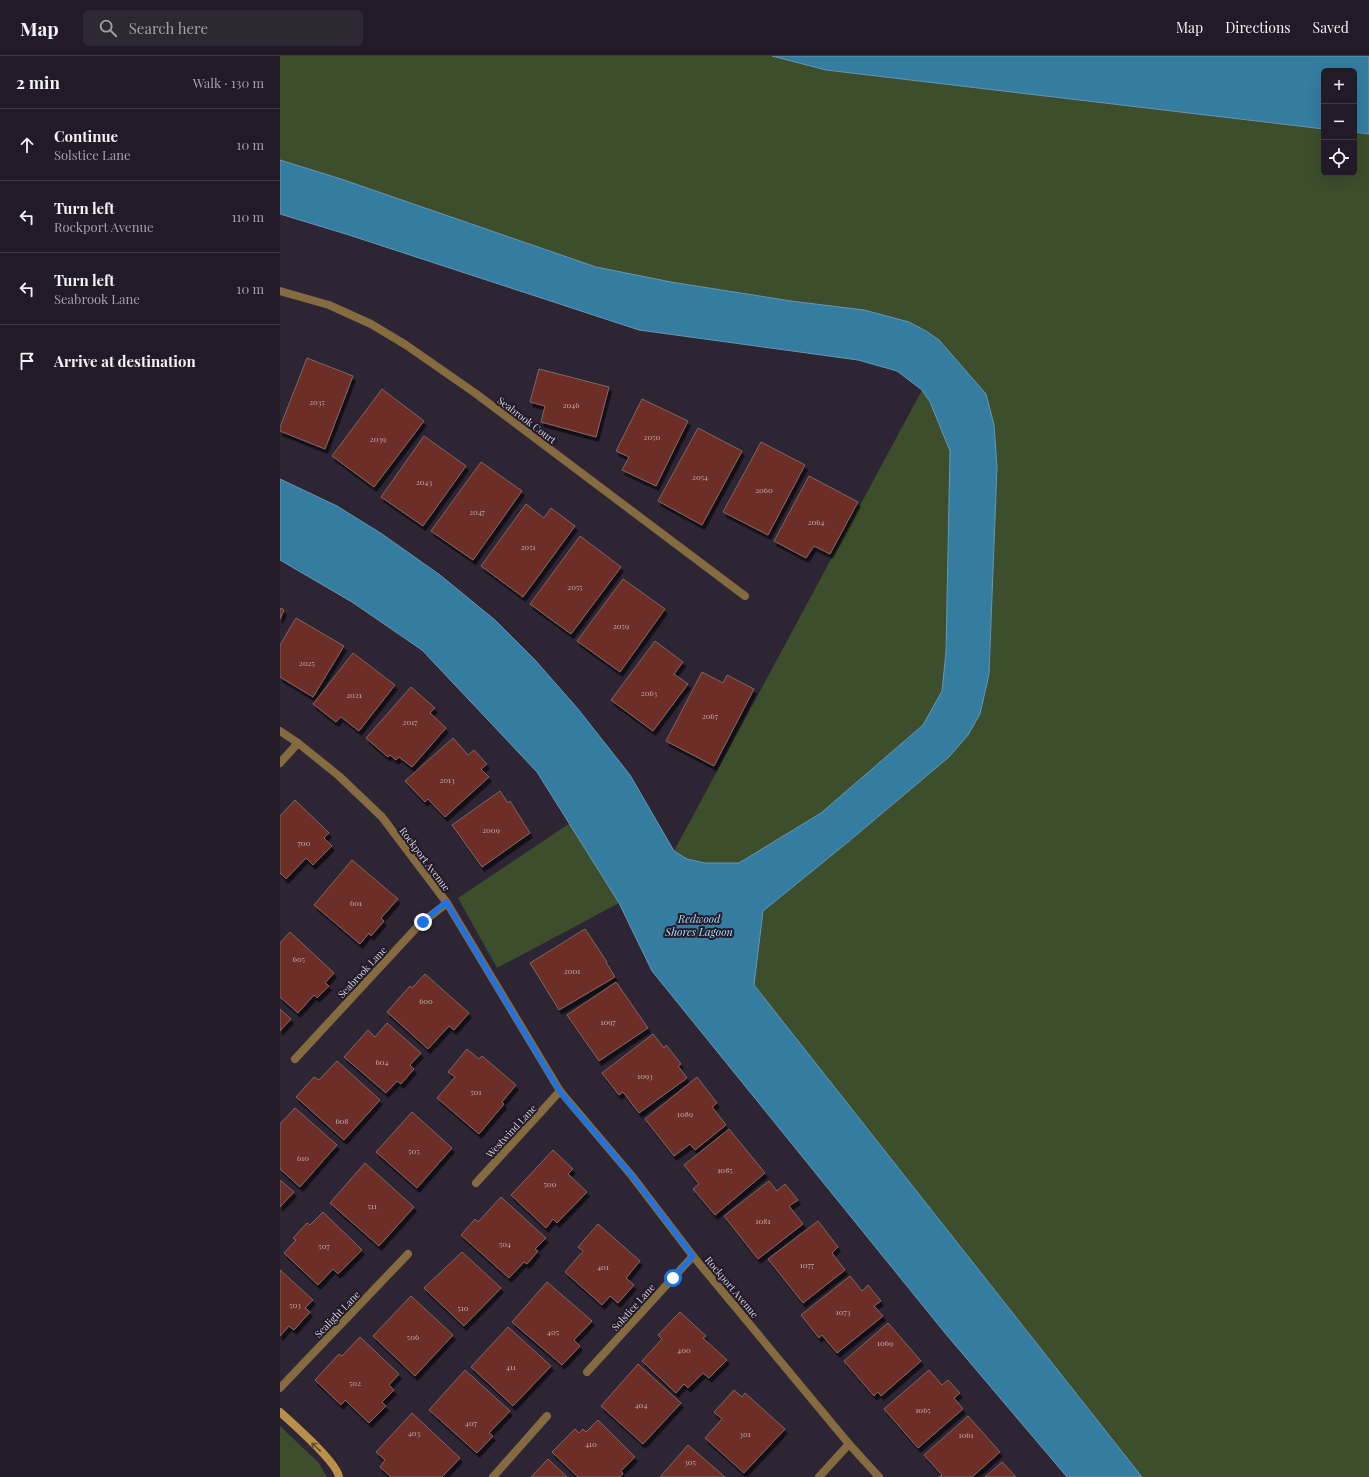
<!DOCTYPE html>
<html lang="en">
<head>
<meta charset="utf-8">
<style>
	:root { --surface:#221b27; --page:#2e2833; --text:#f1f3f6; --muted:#a2a1a7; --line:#3f3944 }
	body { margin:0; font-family:"Playfair Display",serif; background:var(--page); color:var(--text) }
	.controls { position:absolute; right:12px; top:12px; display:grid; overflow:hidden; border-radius:6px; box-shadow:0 4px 16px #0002 }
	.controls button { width:36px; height:36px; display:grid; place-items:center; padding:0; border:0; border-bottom:1px solid var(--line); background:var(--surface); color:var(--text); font:20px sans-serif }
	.stop { position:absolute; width:12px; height:12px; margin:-9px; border:3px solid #1a73e8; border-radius:50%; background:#fff }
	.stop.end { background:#1a73e8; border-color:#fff; box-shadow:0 1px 4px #0008 }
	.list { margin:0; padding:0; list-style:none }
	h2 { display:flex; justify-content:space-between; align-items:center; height:52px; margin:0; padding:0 16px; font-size:17px }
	h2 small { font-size:13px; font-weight:400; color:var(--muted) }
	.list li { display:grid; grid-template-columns:26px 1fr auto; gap:12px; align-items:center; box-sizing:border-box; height:72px; padding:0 16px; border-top:1px solid var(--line) }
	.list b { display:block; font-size:15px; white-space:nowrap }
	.list p { margin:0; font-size:13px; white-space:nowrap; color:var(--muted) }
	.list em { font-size:13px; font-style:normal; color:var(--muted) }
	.icon { flex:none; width:22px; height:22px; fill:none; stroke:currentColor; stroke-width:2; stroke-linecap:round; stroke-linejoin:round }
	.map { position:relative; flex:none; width:1089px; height:1421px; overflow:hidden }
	header { display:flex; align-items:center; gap:24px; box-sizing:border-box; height:56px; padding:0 20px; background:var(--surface); border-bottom:1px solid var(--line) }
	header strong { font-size:19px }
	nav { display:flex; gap:22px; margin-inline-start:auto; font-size:14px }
	.search { width:280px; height:36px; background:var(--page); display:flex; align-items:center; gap:10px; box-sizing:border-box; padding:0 14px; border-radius:6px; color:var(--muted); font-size:15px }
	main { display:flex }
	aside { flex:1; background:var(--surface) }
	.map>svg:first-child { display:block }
	.green { fill:#3c4e2c }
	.water { fill:#347da0; stroke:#6697b3 }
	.building { fill:#6c2e26; stroke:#7f6763; filter:url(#shadow) }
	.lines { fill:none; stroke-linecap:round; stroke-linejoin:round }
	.street { stroke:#846b40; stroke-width:8 }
	.secondary { stroke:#b99049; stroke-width:8 }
	.oneway { stroke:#664f38 }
	.route { stroke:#1a73e8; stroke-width:5 }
	.labels { text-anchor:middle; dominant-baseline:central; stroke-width:4; stroke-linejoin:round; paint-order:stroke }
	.number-label { font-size:8px; fill:#bfabb2 }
	.street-label { font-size:10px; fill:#dbd5e0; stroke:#231a2a }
	.water-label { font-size:11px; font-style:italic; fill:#a5defd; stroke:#231a2a }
</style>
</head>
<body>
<header>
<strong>Map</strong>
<div class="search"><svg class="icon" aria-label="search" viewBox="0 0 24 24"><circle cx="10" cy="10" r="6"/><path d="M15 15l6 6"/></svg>Search here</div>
<nav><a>Map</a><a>Directions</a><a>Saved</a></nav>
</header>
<main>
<aside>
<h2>2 min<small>Walk · 130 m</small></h2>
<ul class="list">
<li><svg class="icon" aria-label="ahead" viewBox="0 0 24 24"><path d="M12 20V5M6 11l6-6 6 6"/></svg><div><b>Continue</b><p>Solstice Lane</p></div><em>10 m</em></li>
<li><svg class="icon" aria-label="left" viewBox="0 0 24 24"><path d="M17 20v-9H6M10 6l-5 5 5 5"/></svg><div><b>Turn left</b><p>Rockport Avenue</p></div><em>110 m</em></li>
<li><svg class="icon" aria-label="left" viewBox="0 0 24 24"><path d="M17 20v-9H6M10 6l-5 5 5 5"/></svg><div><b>Turn left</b><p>Seabrook Lane</p></div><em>10 m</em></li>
<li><svg class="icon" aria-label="arrive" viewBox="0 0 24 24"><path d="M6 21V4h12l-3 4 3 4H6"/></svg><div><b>Arrive at destination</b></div></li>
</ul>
</aside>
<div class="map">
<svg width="1089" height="1421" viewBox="0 0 1089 1421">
	<defs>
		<filter id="shadow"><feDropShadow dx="2.5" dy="4.5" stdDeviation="0" flood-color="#0009"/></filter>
	</defs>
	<rect width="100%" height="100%" fill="#2d2434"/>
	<g class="green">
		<polygon points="0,0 492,0 546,14 1044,73 1044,117 1074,117 1074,76 1089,78 1089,1421 862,1421 474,929 483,855 568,786 669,701 709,618 717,411 706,338 659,284 646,275 629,266 584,254 511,245 391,226 316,211 61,123 0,104"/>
		<polygon points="642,334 650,346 670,395 666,596 662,635 643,669 541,757 459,807 425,807 407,803 394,795"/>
		<polygon points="290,767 339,847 217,912 178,842"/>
		<polygon points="0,1370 39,1407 47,1421 0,1421"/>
	</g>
	<g class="water">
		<polygon points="492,0 1089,0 1089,78 1074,76 1074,15 1044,15 1044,73 546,14"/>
		<polygon points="0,104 61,123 316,211 391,226 511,245 584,254 629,266 646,275 659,284 706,338 714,369 717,411 709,618 700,658 688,679 669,701 568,786 483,855 474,929 862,1421 787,1421 665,1277 372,915 339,847 257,716 142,594 72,546 0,504 0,423 57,450 102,478 160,519 215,564 255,604 298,653 350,719 394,795 407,803 425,807 459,807 541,757 643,669 662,635 666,596 670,395 650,346 642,334 617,315 578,304 359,274 69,179 0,158"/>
	</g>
	<g class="building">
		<polygon points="27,302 73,320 45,393 0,375 0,371"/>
		<polygon points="259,313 329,331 316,381 261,366 265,350 250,346"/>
		<polygon points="102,333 144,365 94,431 52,400"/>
		<polygon points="362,343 408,365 376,430 342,414 349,401 336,395"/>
		<polygon points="418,372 462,395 422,469 378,445"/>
		<polygon points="144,380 186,410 143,470 101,441"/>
		<polygon points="481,386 525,409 488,479 443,456"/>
		<polygon points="201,406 242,435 193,504 151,475"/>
		<polygon points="529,420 578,446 550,498 534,490 526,502 494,485"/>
		<polygon points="246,448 264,462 271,452 295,470 243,541 201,510"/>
		<polygon points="300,480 341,511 291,578 250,548"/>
		<polygon points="343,523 385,553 340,616 297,585"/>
		<polygon points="0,552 4,554 0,563"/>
		<polygon points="16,562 64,590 33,641 0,621 0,589"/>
		<polygon points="375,585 403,606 394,618 408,628 373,675 331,644"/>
		<polygon points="73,597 115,629 79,675 61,661 56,666 33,648"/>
		<polygon points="422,616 443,627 447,619 474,633 434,710 386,685"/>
		<polygon points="131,631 155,652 150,657 166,672 132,711 119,701 116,704 110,699 108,701 86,682"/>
		<polygon points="173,682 188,699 194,694 207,708 201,713 209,721 165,761 148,743 145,746 125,725"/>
		<polygon points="220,735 228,747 230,745 250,777 202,811 172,769"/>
		<polygon points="15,744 49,777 44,782 52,790 33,809 26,802 6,823 0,817 0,760"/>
		<polygon points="72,804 118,843 101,862 104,865 91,880 89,877 80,888 34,849"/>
		<polygon points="305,873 327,906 326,906 335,921 279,954 250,907"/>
		<polygon points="10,876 54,917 45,927 49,930 37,942 34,939 18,957 0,941 0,887"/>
		<polygon points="145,918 189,957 174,974 169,970 148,993 107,956 130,930 132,932"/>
		<polygon points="336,926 368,972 319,1005 287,959"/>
		<polygon points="0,953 11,963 0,975"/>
		<polygon points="107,967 141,997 130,1009 134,1013 121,1028 117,1025 106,1037 64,1001 88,974 95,981"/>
		<polygon points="373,978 384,992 386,989 401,1008 398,1010 407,1022 359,1057 343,1036 339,1039 322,1017"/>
		<polygon points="187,993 199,1003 202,1000 236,1029 222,1046 224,1048 199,1078 157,1042 175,1021 168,1016"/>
		<polygon points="57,1005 100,1044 64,1084 16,1041 34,1021 39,1024"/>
		<polygon points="417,1021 437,1047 432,1051 446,1069 415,1094 410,1088 394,1100 365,1063"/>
		<polygon points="15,1052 57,1089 20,1131 0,1113 0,1068"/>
		<polygon points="132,1056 172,1092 137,1132 96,1096"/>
		<polygon points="449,1073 485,1117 435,1159 413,1133 419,1128 404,1109"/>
		<polygon points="273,1094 293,1113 288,1118 307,1136 277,1167 273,1163 266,1172 231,1139"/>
		<polygon points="85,1107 134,1151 99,1190 50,1147"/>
		<polygon points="0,1124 14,1136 0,1151"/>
		<polygon points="489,1125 497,1135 505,1128 518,1144 509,1150 523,1168 478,1203 444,1160"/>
		<polygon points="221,1141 266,1182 255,1193 258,1195 247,1208 244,1206 229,1222 181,1179 195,1163 198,1166"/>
		<polygon points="43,1156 82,1194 58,1218 53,1213 38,1229 4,1197 16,1184 13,1182 27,1167 30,1169"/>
		<polygon points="538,1165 558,1191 552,1197 565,1214 523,1247 488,1203"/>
		<polygon points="318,1168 360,1205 346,1222 354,1229 338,1247 330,1240 322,1249 285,1216 303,1195 298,1191"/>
		<polygon points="182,1196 221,1232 184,1270 144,1232"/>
		<polygon points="0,1214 33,1244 25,1252 30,1256 14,1274 9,1270 0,1280"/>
		<polygon points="570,1220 582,1235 588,1229 601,1245 594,1250 603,1260 557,1297 542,1279 539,1282 521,1259"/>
		<polygon points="267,1226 312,1265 294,1284 300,1290 282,1309 232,1266"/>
		<polygon points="131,1240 173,1279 135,1320 93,1280"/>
		<polygon points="400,1256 426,1280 423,1282 447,1304 429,1322 423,1317 408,1332 404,1328 396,1337 362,1305 382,1283 378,1279"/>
		<polygon points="608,1267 641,1305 601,1340 598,1336 594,1340 564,1305"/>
		<polygon points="228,1271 271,1310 233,1350 191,1311"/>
		<polygon points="80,1281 119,1318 109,1329 114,1334 102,1346 106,1350 89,1367 65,1344 61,1349 35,1324 59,1298 62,1300"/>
		<polygon points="358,1308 401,1347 363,1388 321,1350"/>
		<polygon points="185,1314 230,1355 209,1377 213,1380 197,1397 149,1354"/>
		<polygon points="649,1314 662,1329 668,1324 680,1337 674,1342 683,1353 638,1392 604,1353"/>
		<polygon points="454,1334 462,1341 465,1337 505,1373 464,1417 425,1382 442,1363 434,1356"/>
		<polygon points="132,1357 180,1402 162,1421 111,1421 100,1411 105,1404 96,1396"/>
		<polygon points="688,1360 720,1396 692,1421 659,1421 662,1419 644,1399"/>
		<polygon points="318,1364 355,1401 341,1415 343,1418 340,1421 298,1421 272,1396 295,1373 299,1377 303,1373 306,1376"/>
		<polygon points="408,1389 445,1421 380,1421"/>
		<polygon points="268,1403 287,1421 251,1421"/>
		<polygon points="722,1406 736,1421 705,1421"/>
	</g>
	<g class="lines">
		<g class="street">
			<polyline points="0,235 49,249 91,268 126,289 195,337 465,540"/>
			<polyline points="0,675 18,687 59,720 102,761 167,847 280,1035 352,1120 413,1200 569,1388 599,1421"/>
			<polyline points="0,707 18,687"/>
			<polyline points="15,1003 139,869 167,847"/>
			<polyline points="196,1127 280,1035"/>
			<polyline points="307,1316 413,1200"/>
			<polyline points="0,1332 128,1198"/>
			<polyline points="213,1421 267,1360"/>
			<polyline points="539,1421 569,1388"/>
		</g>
		<path class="secondary" d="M 0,1356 C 13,1368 57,1406 59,1421"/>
	</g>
	<defs><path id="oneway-shaft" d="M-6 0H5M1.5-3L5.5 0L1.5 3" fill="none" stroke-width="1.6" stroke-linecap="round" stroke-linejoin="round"/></defs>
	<use class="oneway" href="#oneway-shaft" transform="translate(36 1391) rotate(-136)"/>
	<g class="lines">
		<polyline class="route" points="143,866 166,846 280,1036 352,1120 413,1200 393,1222"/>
	</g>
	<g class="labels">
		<g class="number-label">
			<text x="37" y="345">2035</text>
			<text x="291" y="348">2046</text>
			<text x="372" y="380">2050</text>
			<text x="98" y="382">2039</text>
			<text x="420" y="420">2054</text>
			<text x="144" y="425">2043</text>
			<text x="484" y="433">2060</text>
			<text x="197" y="455">2047</text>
			<text x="536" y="465">2064</text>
			<text x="248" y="490">2051</text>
			<text x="295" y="530">2055</text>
			<text x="341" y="569">2059</text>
			<text x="27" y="606">2025</text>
			<text x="369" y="636">2063</text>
			<text x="74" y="638">2021</text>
			<text x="430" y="659">2067</text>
			<text x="130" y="665">2017</text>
			<text x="167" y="723">2013</text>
			<text x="211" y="773">2009</text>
			<text x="24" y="786">700</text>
			<text x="76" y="846">601</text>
			<text x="19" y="902">605</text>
			<text x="292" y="914">2001</text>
			<text x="146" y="944">600</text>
			<text x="328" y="965">1097</text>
			<text x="102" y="1005">604</text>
			<text x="365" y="1019">1093</text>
			<text x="196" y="1035">501</text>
			<text x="405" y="1057">1089</text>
			<text x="62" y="1064">608</text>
			<text x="134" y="1094">505</text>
			<text x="23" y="1101">610</text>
			<text x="445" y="1113">1085</text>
			<text x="270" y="1127">500</text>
			<text x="92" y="1149">511</text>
			<text x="483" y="1164">1081</text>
			<text x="225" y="1187">504</text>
			<text x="44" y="1189">507</text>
			<text x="527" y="1208">1077</text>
			<text x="323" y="1210">401</text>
			<text x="15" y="1248">503</text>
			<text x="183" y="1251">510</text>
			<text x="563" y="1255">1073</text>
			<text x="273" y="1275">405</text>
			<text x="133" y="1280">506</text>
			<text x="605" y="1286">1069</text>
			<text x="404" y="1293">400</text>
			<text x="231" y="1310">411</text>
			<text x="75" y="1326">502</text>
			<text x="361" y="1348">404</text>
			<text x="643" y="1353">1065</text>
			<text x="191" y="1366">407</text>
			<text x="134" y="1376">403</text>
			<text x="465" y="1377">301</text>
			<text x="686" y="1378">1061</text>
			<text x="311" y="1387">410</text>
			<text x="410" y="1405">305</text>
		</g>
		<g class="street-label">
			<text transform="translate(247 364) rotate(37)">Seabrook Court</text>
			<text transform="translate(145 803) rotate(53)">Rockport Avenue</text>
			<text transform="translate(82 916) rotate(-47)">Seabrook Lane</text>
			<text transform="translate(231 1075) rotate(-47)">Westwind Lane</text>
			<text transform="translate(452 1231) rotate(50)">Rockport Avenue</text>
			<text transform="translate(353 1251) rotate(-48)">Solstice Lane</text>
			<text transform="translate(57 1258) rotate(-46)">Sealight Lane</text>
		</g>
		<g class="water-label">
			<text x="419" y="862">Redwood<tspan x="419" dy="13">Shores Lagoon</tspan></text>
		</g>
	</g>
</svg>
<div class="controls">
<button>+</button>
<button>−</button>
<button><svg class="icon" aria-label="locate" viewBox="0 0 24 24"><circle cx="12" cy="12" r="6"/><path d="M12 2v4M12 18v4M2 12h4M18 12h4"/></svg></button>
</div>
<div class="stop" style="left:393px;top:1222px"></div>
<div class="stop end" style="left:143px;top:866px"></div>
</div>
</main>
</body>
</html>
